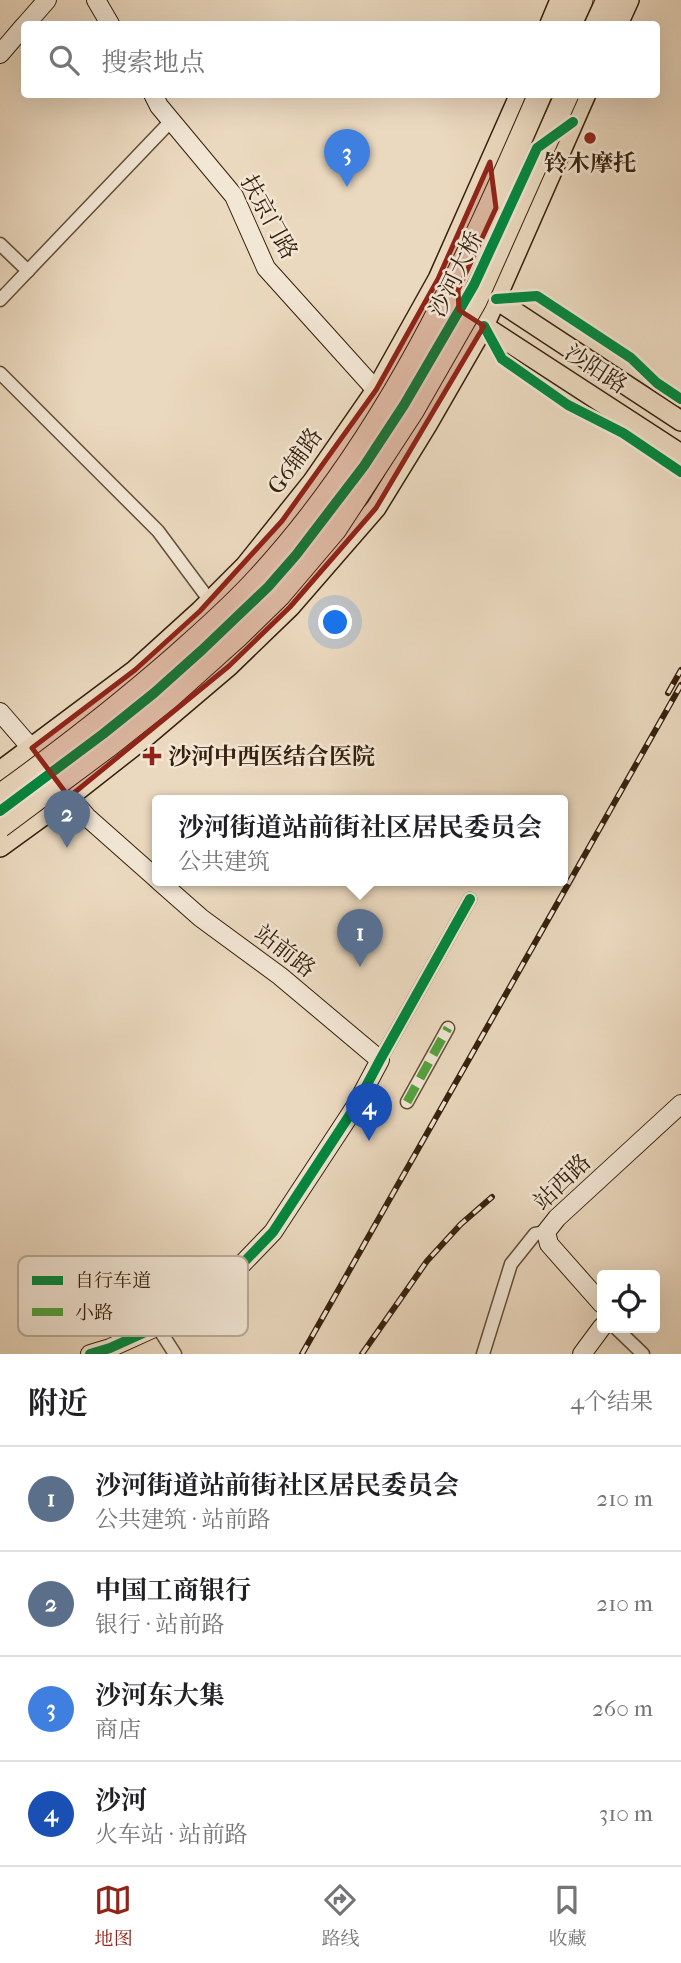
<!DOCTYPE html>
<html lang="zh">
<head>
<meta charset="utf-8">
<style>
	:root { --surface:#fff; --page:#f6f6f6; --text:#202124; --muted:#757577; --line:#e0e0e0; --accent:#8f2418 }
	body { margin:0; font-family:"IM FELL French Canon","Noto Serif SC",serif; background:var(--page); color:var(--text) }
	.controls { position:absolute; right:21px; bottom:21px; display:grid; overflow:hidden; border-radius:7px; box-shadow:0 7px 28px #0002 }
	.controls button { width:63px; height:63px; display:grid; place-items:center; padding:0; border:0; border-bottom:2px solid var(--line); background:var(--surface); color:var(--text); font:35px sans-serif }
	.you { position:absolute; left:336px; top:623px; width:24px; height:24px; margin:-18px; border:5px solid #fff; border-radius:50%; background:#1a73e8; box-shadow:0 0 0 10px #1a73e833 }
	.badge { display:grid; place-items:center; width:46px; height:46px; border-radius:50%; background:var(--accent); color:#fff; font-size:23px; font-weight:700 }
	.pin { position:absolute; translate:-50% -58px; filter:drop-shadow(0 2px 4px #0008) }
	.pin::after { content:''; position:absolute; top:37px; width:24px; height:21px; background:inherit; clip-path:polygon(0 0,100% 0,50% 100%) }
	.popup { position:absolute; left:152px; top:795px; width:416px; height:91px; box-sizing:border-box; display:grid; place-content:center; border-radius:7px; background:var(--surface); filter:drop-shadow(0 2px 5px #0005); font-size:23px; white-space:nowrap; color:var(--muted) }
	.popup b { font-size:26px; color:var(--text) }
	.popup::after { content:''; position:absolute; left:50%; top:100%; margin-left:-14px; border:14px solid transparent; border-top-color:var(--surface) }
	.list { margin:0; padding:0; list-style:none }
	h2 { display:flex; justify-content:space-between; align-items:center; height:91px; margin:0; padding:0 28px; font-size:30px }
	h2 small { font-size:23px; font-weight:400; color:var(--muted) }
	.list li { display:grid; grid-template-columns:46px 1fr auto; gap:21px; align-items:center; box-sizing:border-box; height:105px; padding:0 28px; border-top:2px solid var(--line) }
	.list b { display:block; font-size:26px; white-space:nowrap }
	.list p { margin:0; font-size:23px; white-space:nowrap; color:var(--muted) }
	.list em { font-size:23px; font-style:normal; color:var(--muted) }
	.icon { flex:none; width:38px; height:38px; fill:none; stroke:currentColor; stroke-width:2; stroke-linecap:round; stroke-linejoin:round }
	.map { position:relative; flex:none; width:681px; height:1354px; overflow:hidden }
	.search { position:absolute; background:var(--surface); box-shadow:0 7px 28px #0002; left:21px; right:21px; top:21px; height:77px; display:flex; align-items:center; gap:18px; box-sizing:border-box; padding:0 24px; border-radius:7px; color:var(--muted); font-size:26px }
	.sheet { height:511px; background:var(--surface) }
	nav { display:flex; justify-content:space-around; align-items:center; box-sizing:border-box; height:98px; border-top:2px solid var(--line); background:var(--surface); font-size:19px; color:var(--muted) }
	nav a { display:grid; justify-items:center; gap:4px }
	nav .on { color:var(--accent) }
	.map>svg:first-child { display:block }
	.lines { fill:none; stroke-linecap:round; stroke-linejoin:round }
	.street-casing { stroke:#624e39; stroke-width:15 }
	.secondary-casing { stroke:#35200c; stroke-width:20 }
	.primary-casing { stroke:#35200c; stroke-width:22 }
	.highway-casing { stroke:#35200c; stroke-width:25 }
	.street { stroke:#f2e6d5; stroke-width:12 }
	.secondary { stroke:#f2e6d5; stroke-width:18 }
	.primary { stroke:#ebd9bf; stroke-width:19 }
	.highway { stroke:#ebd9bf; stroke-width:23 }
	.rail-casing { stroke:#35200c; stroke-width:6 }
	.rail { stroke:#f2e6d5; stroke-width:3.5; stroke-dasharray:10; stroke-linecap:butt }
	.highway-bridge-casing { stroke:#35200c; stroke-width:25; stroke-linecap:butt }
	.highway-bridge { stroke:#ebd9bf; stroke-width:23 }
	.quiet { stroke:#53a23e; stroke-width:9; stroke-dasharray:18 9; stroke-linecap:butt }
	.cycleway-casing { stroke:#f2e6d5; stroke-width:15 }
	.cycleway { stroke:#00873e; stroke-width:10 }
	.marked { fill:#8f2418; fill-opacity:0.2; stroke:#8f2418; stroke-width:5; stroke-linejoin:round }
	.poi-dot { fill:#8f2418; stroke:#f2e6d5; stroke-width:2.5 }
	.labels { text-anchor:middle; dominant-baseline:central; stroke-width:5; stroke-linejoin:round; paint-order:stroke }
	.poi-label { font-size:23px; font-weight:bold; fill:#35200c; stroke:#f2e6d5 }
	.street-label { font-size:23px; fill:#35200c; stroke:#f2e6d5 }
	.key { fill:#f2e6d5; stroke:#b9ab99; stroke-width:2 }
	.key-label { font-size:19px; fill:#35200c }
</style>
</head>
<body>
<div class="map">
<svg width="681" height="1354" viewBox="0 0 681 1354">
	<rect width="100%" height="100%" fill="#ebd9bf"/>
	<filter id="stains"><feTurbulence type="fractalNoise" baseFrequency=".00286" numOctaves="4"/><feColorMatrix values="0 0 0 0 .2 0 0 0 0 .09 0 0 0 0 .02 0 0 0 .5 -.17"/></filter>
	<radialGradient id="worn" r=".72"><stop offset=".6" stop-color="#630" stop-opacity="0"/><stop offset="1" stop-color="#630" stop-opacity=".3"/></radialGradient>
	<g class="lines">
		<g class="street-casing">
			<g id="street">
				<polyline points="0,244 28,271"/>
				<polyline points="0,300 172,120"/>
				<polyline points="0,373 158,531 210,601"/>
				<path d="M 0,811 C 94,742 185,671 267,588 C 303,551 333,508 363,466"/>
				<polyline points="380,1060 470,899"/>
				<polyline points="407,1102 448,1028"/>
				<polyline points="157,1326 175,1354"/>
				<polyline points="616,1328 643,1354"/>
				<polyline points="483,1354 511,1264 535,1234 546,1232"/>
			</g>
		</g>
		<g class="secondary-casing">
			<g id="secondary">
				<polyline points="96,0 110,24"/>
				<polyline points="26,24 47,0"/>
				<polyline points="0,54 24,26"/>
				<polyline points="153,94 159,106 234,196 266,268 376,390"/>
				<polyline points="0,712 39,757"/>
				<polyline points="62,788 87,817 157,879"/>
				<polyline points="602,1304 549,1244 546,1232 557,1218 681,1104"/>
				<polyline points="90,1354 110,1348 152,1329 188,1309 221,1286 273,1232 355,1107 380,1060 280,976 201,918 159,881"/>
				<polyline points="582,1354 602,1327"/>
			</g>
		</g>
		<g class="primary-casing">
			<g id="primary">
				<polyline points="550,24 560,0"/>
				<polyline points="618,24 629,0"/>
				<polyline points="458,290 474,285 681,421"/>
				<polyline points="484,326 681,454"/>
				<polyline points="0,771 135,670 200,611 245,566 313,481 376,390 438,279 520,94"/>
				<polyline points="0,847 69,797 143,739 229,666 290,607 376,508 427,425 484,326 586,94"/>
			</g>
		</g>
		<g class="highway-casing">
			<g id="highway">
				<polyline points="570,24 581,0"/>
				<polyline points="597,24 608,0"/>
			</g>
		</g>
		<use href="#street" class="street"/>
		<use href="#secondary" class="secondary"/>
		<use href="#primary" class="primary"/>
		<use href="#highway" class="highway"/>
		<g class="rail-casing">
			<g id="rail">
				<polyline points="668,693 681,670"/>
				<polyline points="302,1354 681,685"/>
				<polyline points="362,1354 427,1261 461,1224 492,1197"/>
			</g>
		</g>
		<use href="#rail" class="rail"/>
		<g class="highway-bridge-casing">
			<g id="highway-bridge">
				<path d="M 0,796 C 61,752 119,707 175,658 C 204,632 233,607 259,578 C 387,439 466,265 540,94"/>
				<polyline points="0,826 110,744 168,698 236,637 279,595 335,529 412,411 475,301 567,94"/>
			</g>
		</g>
		<use href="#highway-bridge" class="highway-bridge"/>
		<polyline class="quiet" points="407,1102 448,1028"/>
		<g class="cycleway-casing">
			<g id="cycleway">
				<polyline points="496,299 537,296 631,358 657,383 681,399"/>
				<polyline points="484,326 502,359 568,405 623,433 681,472"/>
				<polyline points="0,811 103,734 154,693 202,650 268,587 296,555 364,466 404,405 474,285 537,148 573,122"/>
				<polyline points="90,1354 110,1348 152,1329 188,1309 221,1286 273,1232 355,1107 380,1060 470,899"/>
			</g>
		</g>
		<use href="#cycleway" class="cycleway"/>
	</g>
	<path class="marked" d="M 490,162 L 496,208 L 458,290 L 459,310 L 484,326 L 376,508 L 290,607 L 229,666 L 69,797 L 32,748 L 135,670 L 200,611 L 282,521 L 376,390 L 438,279 Z"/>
	<g class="poi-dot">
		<circle cx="590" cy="138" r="7"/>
		<path d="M148.5 745.5h7v7h7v7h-7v7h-7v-7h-7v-7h7z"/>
	</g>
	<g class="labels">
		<g class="poi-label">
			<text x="590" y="163">铃木摩托</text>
			<text x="168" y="756" text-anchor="start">沙河中西医结合医院</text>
		</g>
		<g class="street-label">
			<text transform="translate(269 217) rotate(61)">扶京门路</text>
			<text transform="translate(456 274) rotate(-64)">沙河大桥</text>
			<text transform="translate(596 369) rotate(33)">沙阳路</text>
			<text transform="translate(295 461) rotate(-54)">G6辅路</text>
			<text transform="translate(285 951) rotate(38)">站前路</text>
			<text transform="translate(562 1182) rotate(-44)">站西路</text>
		</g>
	</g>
	<rect x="18" y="1256" width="230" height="80" rx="10" class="key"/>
	<rect x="32" y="1276" width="31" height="9" fill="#00873e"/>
	<rect x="32" y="1308" width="31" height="8" fill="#53a23e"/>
	<g class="key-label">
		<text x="75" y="1287">自行车道</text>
		<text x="75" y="1319">小路</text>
	</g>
	<rect width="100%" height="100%" filter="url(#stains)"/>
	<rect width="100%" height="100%" fill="url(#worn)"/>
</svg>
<div class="controls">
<button><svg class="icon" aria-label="locate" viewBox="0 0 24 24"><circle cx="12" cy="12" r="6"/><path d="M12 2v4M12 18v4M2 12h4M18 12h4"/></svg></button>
</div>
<div class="you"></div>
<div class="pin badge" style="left:360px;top:967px;background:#5c6f8a">1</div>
<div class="popup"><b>沙河街道站前街社区居民委员会</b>公共建筑</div>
<div class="pin badge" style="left:67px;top:848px;background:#5c6f8a">2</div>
<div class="pin badge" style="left:347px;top:187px;background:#3f7fe0">3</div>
<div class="pin badge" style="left:369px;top:1141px;background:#1a4fb4">4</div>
<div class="search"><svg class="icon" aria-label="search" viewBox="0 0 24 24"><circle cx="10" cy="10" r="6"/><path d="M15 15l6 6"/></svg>搜索地点</div>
</div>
<section class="sheet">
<h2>附近<small>4个结果</small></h2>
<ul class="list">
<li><span class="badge" style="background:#5c6f8a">1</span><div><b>沙河街道站前街社区居民委员会</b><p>公共建筑 · 站前路</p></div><em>210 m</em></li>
<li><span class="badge" style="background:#5c6f8a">2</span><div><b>中国工商银行</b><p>银行 · 站前路</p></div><em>210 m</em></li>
<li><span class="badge" style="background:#3f7fe0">3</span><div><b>沙河东大集</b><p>商店</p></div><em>260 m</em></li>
<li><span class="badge" style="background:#1a4fb4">4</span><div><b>沙河</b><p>火车站 · 站前路</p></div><em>310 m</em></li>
</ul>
</section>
<nav>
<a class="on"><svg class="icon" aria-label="map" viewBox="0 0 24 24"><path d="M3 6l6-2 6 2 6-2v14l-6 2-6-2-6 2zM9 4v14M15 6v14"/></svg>地图</a>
<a><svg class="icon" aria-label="directions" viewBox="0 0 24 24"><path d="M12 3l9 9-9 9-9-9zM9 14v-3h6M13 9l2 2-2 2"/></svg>路线</a>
<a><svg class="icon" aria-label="saved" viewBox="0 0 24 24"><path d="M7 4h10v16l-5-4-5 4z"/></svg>收藏</a>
</nav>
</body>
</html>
